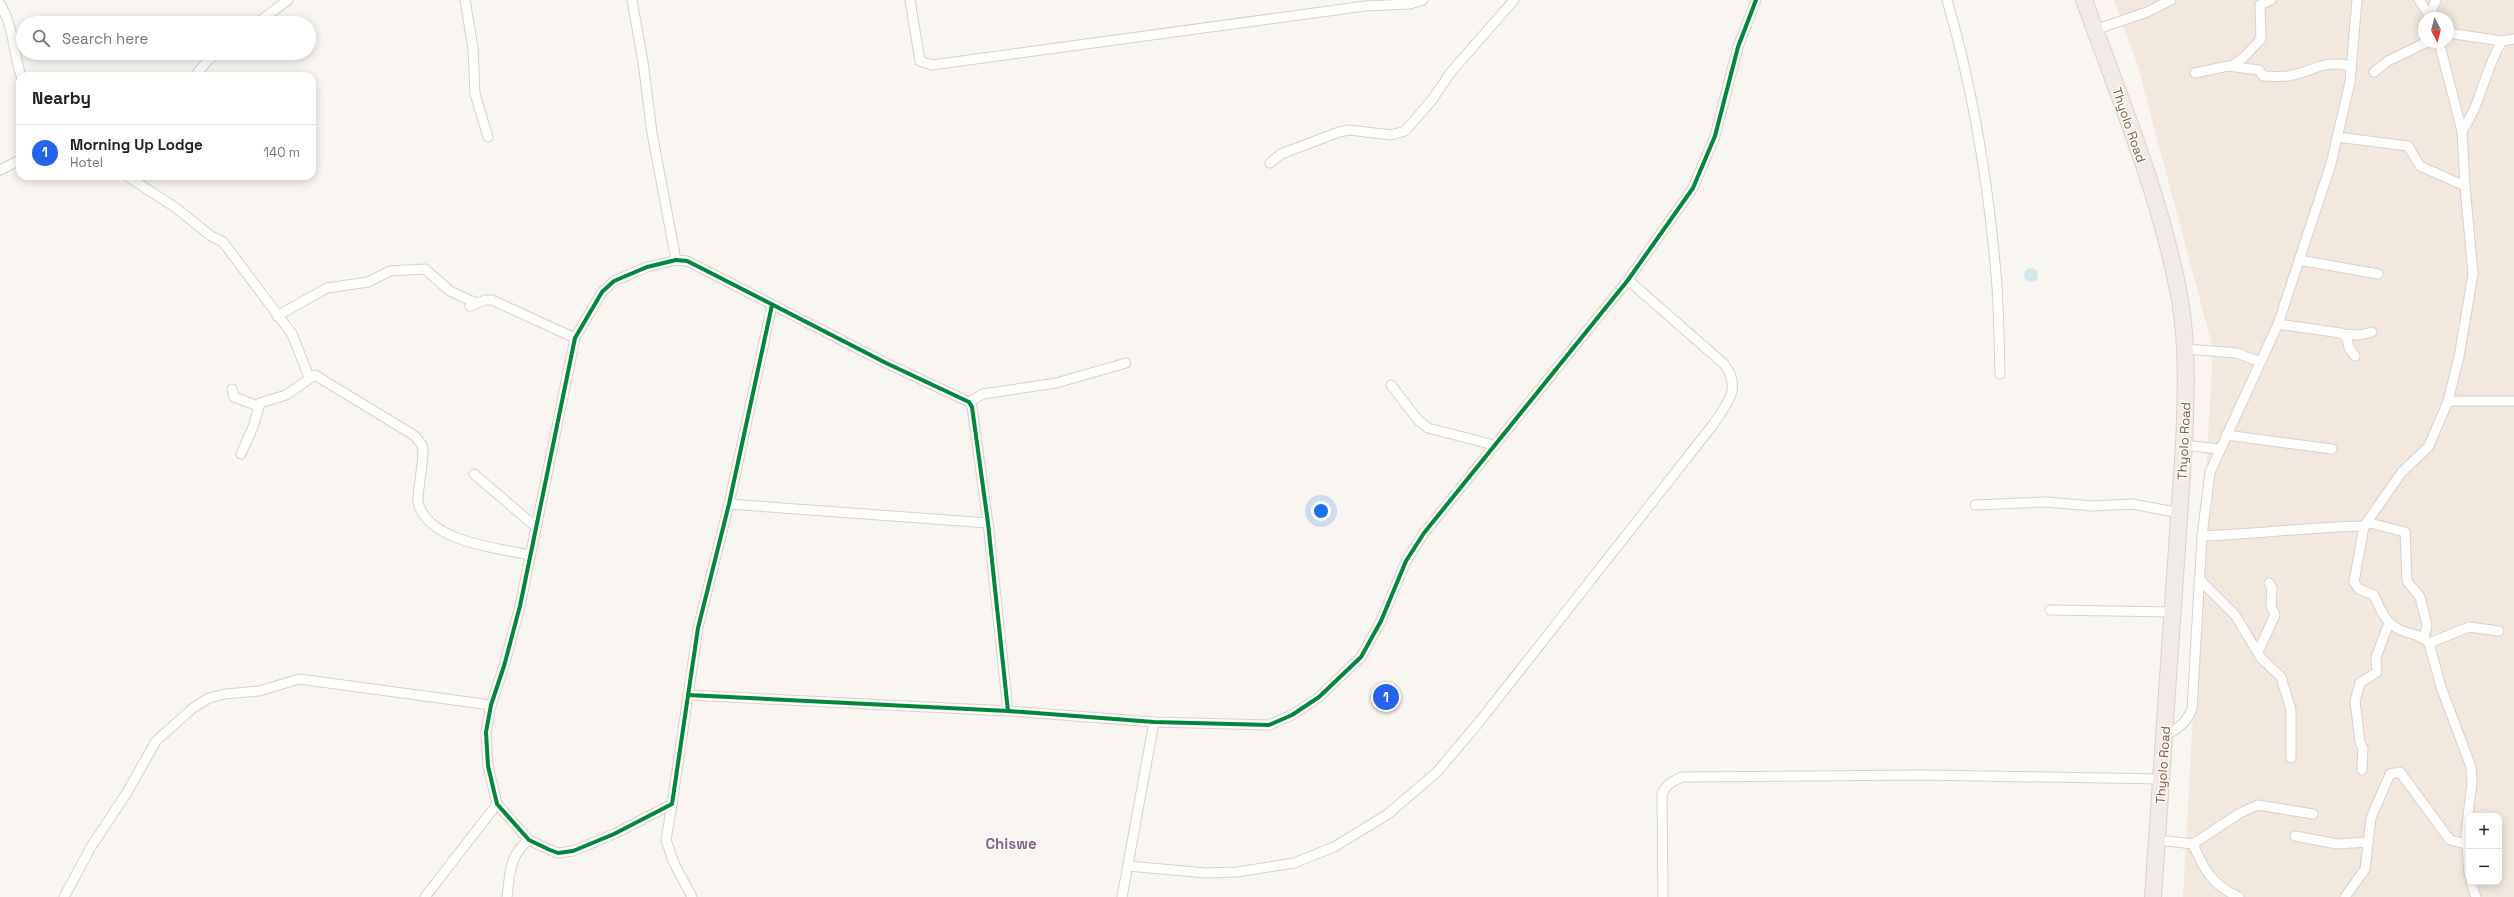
<!DOCTYPE html>
<html lang="en">
<head>
<meta charset="utf-8">
<style>
	:root { --surface:#fff; --page:#f2f2f2; --text:#222; --muted:#767676; --line:#e0e0e0; --accent:#2563eb }
	body { margin:0; font-family:"Space Grotesk",sans-serif; background:var(--page); color:var(--text) }
	.controls { position:absolute; right:12px; bottom:12px; display:grid; overflow:hidden; border-radius:8px; box-shadow:0 2px 10px #0003 }
	.controls button { width:36px; height:36px; display:grid; place-items:center; padding:0; border:0; border-bottom:1px solid var(--line); background:var(--surface); color:var(--text); font:20px sans-serif }
	.compass { position:absolute; left:2418px; top:12px; width:36px; height:36px; border-radius:50%; background:var(--surface); box-shadow:0 2px 10px #0003; rotate:173deg }
	.you { position:absolute; left:1321px; top:511px; width:14px; height:14px; margin:-10px; border:3px solid #fff; border-radius:50%; background:#1a73e8; box-shadow:0 0 0 6px #1a73e833 }
	.badge { display:grid; place-items:center; width:26px; height:26px; border-radius:50%; background:var(--accent); color:#fff; font-size:13px; font-weight:700 }
	.pin { position:absolute; translate:-50% -50%; border:2px solid #fff; box-shadow:0 1px 4px #0006 }
	.list { margin:0; padding:0; list-style:none }
	h2 { display:flex; justify-content:space-between; align-items:center; height:52px; margin:0; padding:0 16px; font-size:17px }
	h2 small { font-size:13px; font-weight:400; color:var(--muted) }
	.list li { display:grid; grid-template-columns:26px 1fr auto; gap:12px; align-items:center; box-sizing:border-box; height:56px; padding:0 16px; border-top:1px solid var(--line) }
	.list b { display:block; font-size:15px; white-space:nowrap }
	.list p { margin:0; font-size:13px; white-space:nowrap; color:var(--muted) }
	.list em { font-size:13px; font-style:normal; color:var(--muted) }
	.icon { flex:none; width:22px; height:22px; fill:none; stroke:currentColor; stroke-width:2; stroke-linecap:round; stroke-linejoin:round }
	.map { position:relative; flex:none; width:2514px; height:897px; overflow:hidden }
	.search { position:absolute; background:var(--surface); box-shadow:0 2px 10px #0003; left:16px; top:16px; width:300px; height:44px; display:flex; align-items:center; gap:10px; box-sizing:border-box; padding:0 14px; border-radius:22px; color:var(--muted); font-size:15px }
	.panel { position:absolute; background:var(--surface); box-shadow:0 2px 10px #0003; left:16px; top:72px; width:300px; height:108px; border-radius:12px }
	.map>svg:first-child { display:block }
	.residential { fill:#f2e8de; fill-rule:evenodd }
	.water { fill:#d0e8ea }
	.lines { fill:none; stroke-linecap:round; stroke-linejoin:round }
	.street-casing { stroke:#d7d1cb; stroke-width:11 }
	.highway-casing { stroke:#dad1cc; stroke-width:18 }
	.street { stroke:#fefefd; stroke-width:9 }
	.highway { stroke:#f2eae7; stroke-width:16 }
	.cycleway-casing { stroke:#fffaf3; stroke-width:6 }
	.cycleway { stroke:#00873e; stroke-width:4 }
	.labels { text-anchor:middle; dominant-baseline:central; stroke-width:3; stroke-linejoin:round; paint-order:stroke }
	.street-label { font-size:13px; fill:#7a5c4d; stroke:#fffaf3 }
	.quarter-label { font-size:15px; font-weight:bold; fill:#846695; stroke:#fffaf3 }
</style>
</head>
<body>
<div class="map">
<svg width="2514" height="897" viewBox="0 0 2514 897">
	<rect width="100%" height="100%" fill="#f9f5f0"/>
	<path class="residential" d="M 2114,0 L 2514,0 L 2514,897 L 2183,897 L 2213,349 L 2137,63 ZM 2424,18 L 2448,18 L 2448,42 L 2424,42 ZM 2469,816 L 2499,816 L 2499,882 L 2469,882 Z"/>
	<circle class="water" cx="2031" cy="275" r="7"/>
	<g class="lines">
		<g class="street-casing">
			<g id="street">
				<polyline points="465,0 473,48 475,94 488,137"/>
				<polyline points="632,0 643,62 652,133 676,260"/>
				<polyline points="910,0 920,61 932,65 1365,6 1410,4 1423,0"/>
				<path d="M 1947,0 C 1973,89 1988,181 1996,274 C 1999,307 1999,341 2000,374"/>
				<polyline points="2419,0 2431,18"/>
				<path d="M 0,4 C 14,27 13,51 21,76"/>
				<polyline points="2430,15 2436,0"/>
				<polyline points="257,23 288,0"/>
				<polyline points="2095,30 2147,12 2171,0"/>
				<polyline points="2448,33 2502,41"/>
				<polyline points="2439,42 2462,131 2465,186"/>
				<polyline points="2232,66 2243,58 2261,39 2260,5 2271,0"/>
				<polyline points="2374,72 2388,61 2427,42"/>
				<path d="M 2195,73 L 2228,66 L 2259,70 L 2263,76 C 2271,76 2281,77 2288,76 C 2314,72 2321,59 2351,66"/>
				<polyline points="195,76 208,60 218,53"/>
				<path d="M 2462,131 C 2482,102 2484,71 2502,41 L 2514,39"/>
				<path d="M 2337,137 L 2408,146 L 2420,166 L 2465,186 L 2473,274 L 2459,357 L 2448,401 L 2429,446 L 2402,472 L 2364,526 L 2354,582 L 2359,589 L 2374,595 C 2381,612 2387,627 2406,632 C 2415,635 2422,636 2429,643 L 2441,687 L 2471,767 L 2472,783 L 2466,833 L 2469,874"/>
				<polyline points="1270,163 1281,154 1339,132 1349,130 1391,135 1405,131 1432,100 1451,72 1514,0"/>
				<polyline points="0,170 20,160"/>
				<polyline points="127,176 176,208 211,236 223,242 292,334 309,377"/>
				<polyline points="2299,260 2378,274"/>
				<polyline points="772,305 729,504 698,628 672,804 614,834 573,851 558,853 550,850 529,840 497,804 488,766 486,732 491,705 504,666 520,606 575,338 602,292 614,281 647,267 676,260 687,261 703,269 886,363 969,402 972,407 988,523 1008,711"/>
				<polyline points="470,306 485,300 492,300 575,338"/>
				<polyline points="277,316 327,288 368,282 390,271 425,269 450,291 476,303"/>
				<polyline points="2278,324 2341,333 2347,338 2349,348 2355,356"/>
				<polyline points="2342,334 2360,335 2372,332"/>
				<polyline points="2185,349 2237,353 2260,362"/>
				<polyline points="1391,385 1418,420 1428,428 1494,445"/>
				<polyline points="232,389 234,397 258,406"/>
				<polyline points="2448,401 2514,401"/>
				<polyline points="969,402 983,394 1056,383 1126,363"/>
				<polyline points="2226,435 2332,449"/>
				<polyline points="2184,445 2219,449"/>
				<path d="M 241,454 L 253,427 L 260,403 L 286,395 L 315,375 L 415,436 L 422,445 L 423,453 C 423,462 417,497 418,502 C 427,542 498,548 530,555"/>
				<polyline points="474,474 536,527"/>
				<polyline points="729,504 988,523"/>
				<polyline points="1975,505 2045,502 2093,506 2132,504 2180,513"/>
				<path d="M 2202,536 C 2256,534 2309,527 2364,526 L 2370,523 L 2405,532 L 2407,581 L 2420,597 L 2427,625 L 2424,638"/>
				<polyline points="2199,579 2235,615 2261,658 2281,677 2291,710 2291,758"/>
				<polyline points="2050,610 2174,612"/>
				<polyline points="2429,643 2469,627 2499,631"/>
				<polyline points="2258,652 2275,615 2271,606 2272,588 2269,583"/>
				<polyline points="688,695 1008,711 1154,722 1269,725 1292,715 1319,697 1361,657 1381,621 1406,561 1424,533 1628,280 1693,188 1715,136 1738,47 1756,0"/>
				<path d="M 2166,735 C 2179,728 2186,723 2192,709 L 2202,536 L 2210,472 L 2278,324 L 2331,164 L 2350,82 L 2357,0"/>
				<polyline points="2362,770 2363,748 2360,742 2355,701 2360,683 2377,672 2376,657 2389,623"/>
				<polyline points="672,804 666,840 674,863 692,897"/>
				<polyline points="2295,836 2337,844 2368,842"/>
				<polyline points="2158,840 2193,844 2240,813 2258,805 2313,814"/>
				<path d="M 2193,844 C 2204,870 2213,886 2239,897"/>
				<path d="M 1128,866 L 1206,873 L 1237,872 L 1294,863 L 1334,847 L 1388,814 L 1437,772 L 1480,721 L 1712,426 C 1726,405 1743,389 1724,364 L 1628,280"/>
				<polyline points="2471,882 2476,897"/>
				<polyline points="64,897 91,847 126,794 156,741 193,708 209,698 225,694 259,691 299,679 491,705"/>
				<polyline points="425,897 497,804"/>
				<path d="M 507,897 C 510,874 509,855 529,840"/>
				<polyline points="1122,897 1154,722"/>
				<path d="M 1663,897 L 1662,794 C 1666,784 1673,781 1682,777 L 1921,775 L 2162,779"/>
				<polyline points="2345,897 2365,869 2371,818 2390,774 2400,772 2450,840 2466,844"/>
			</g>
		</g>
		<g class="highway-casing">
			<path id="highway" d="M 2084,0 C 2119,96 2162,200 2180,300 C 2188,348 2186,397 2184,445 L 2153,897"/>
		</g>
		<use href="#street" class="street"/>
		<use href="#highway" class="highway"/>
		<g class="cycleway-casing">
			<g id="cycleway">
				<polyline points="772,305 729,504 698,628 672,804 614,834 573,851 558,853 550,850 529,840 497,804 488,766 486,732 491,705 504,666 520,606 575,338 602,292 614,281 647,267 676,260 687,261 703,269 886,363 969,402 972,407 988,523 1008,711"/>
				<polyline points="688,695 1008,711 1154,722 1269,725 1292,715 1319,697 1361,657 1381,621 1406,561 1424,533 1628,280 1693,188 1715,136 1738,47 1756,0"/>
			</g>
		</g>
		<use href="#cycleway" class="cycleway"/>
	</g>
	<g class="labels">
		<g class="street-label">
			<text transform="translate(2129 125) rotate(71)">Thyolo Road</text>
			<text transform="translate(2184 441) rotate(-87)">Thyolo Road</text>
			<text transform="translate(2163 765) rotate(-86)">Thyolo Road</text>
		</g>
		<g class="quarter-label">
			<text x="1011" y="843">Chiswe</text>
		</g>
	</g>
</svg>
<div class="controls">
<button>+</button>
<button>−</button>
</div>
<svg class="compass" viewBox="-18 -18 36 36"><path d="M0-13l5 13h-10z" fill="#e53935"/><path d="M0 13l5-13h-10z" fill="#767676"/></svg>
<div class="you"></div>
<div class="pin badge" style="left:1386px;top:697px">1</div>
<div class="search"><svg class="icon" aria-label="search" viewBox="0 0 24 24"><circle cx="10" cy="10" r="6"/><path d="M15 15l6 6"/></svg>Search here</div>
<section class="panel">
<h2>Nearby<small></small></h2>
<ul class="list">
<li><span class="badge">1</span><div><b>Morning Up Lodge</b><p>Hotel</p></div><em>140 m</em></li>
</ul>
</section>
</div>
</body>
</html>
